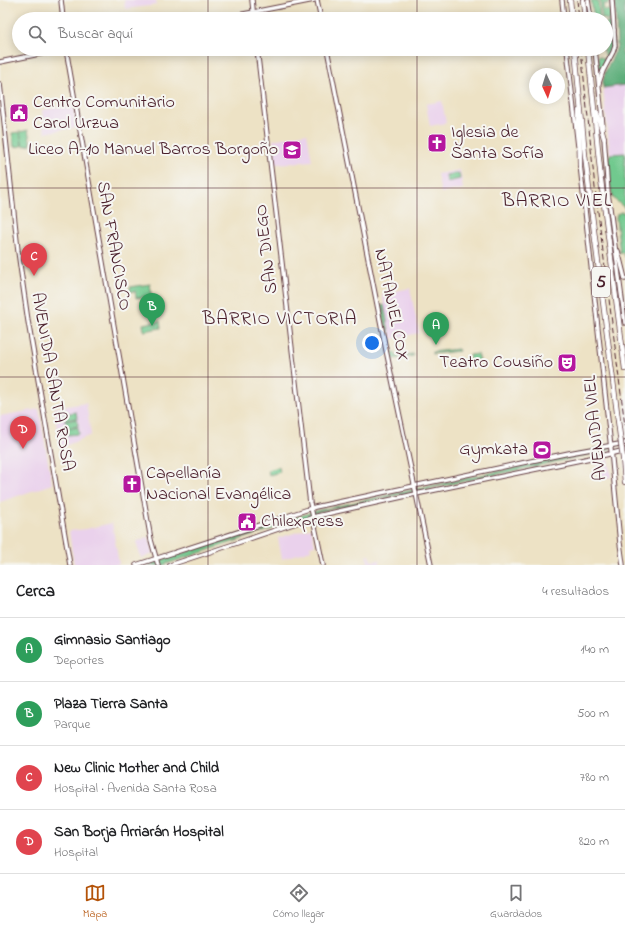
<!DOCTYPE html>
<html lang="es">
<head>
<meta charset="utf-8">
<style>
	:root { --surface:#fff; --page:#f6f6f6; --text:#202124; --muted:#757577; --line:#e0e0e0; --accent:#b45309 }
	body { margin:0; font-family:"Indie Flower",sans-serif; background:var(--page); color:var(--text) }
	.compass { position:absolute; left:529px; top:68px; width:36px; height:36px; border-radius:50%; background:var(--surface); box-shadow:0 2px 10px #0003; rotate:176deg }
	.you { position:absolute; left:372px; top:343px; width:14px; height:14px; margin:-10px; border:3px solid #fff; border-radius:50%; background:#1a73e8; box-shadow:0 0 0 6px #1a73e833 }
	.badge { display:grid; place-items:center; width:26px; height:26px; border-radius:50%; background:var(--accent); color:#fff; font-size:13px; font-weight:700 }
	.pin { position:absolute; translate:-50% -33px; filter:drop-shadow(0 1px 2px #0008) }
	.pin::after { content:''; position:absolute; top:21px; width:14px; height:12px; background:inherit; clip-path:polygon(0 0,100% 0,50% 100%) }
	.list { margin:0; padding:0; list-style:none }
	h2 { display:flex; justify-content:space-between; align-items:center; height:52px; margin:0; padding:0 16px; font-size:17px }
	h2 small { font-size:13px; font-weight:400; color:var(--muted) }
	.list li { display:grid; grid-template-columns:26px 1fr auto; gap:12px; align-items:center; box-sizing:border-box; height:64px; padding:0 16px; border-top:1px solid var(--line) }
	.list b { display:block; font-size:15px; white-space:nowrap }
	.list p { margin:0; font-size:13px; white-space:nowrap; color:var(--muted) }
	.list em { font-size:13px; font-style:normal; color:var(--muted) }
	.icon { flex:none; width:22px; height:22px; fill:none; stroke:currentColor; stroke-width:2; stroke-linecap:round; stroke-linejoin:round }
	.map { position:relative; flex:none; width:625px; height:565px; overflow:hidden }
	.search { position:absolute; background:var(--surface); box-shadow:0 2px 10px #0003; left:12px; right:12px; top:12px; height:44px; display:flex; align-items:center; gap:10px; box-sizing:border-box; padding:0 14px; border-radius:22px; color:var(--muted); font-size:15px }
	.sheet { height:308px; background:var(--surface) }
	nav { display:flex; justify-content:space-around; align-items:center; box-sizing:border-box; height:56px; border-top:1px solid var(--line); background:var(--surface); font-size:11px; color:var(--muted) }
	nav a { display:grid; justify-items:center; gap:2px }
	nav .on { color:var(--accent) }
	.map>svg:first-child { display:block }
	.built { fill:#ead1ec }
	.green { fill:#71c98e; stroke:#5e745c }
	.forest { fill:#5cad79; stroke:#536652 }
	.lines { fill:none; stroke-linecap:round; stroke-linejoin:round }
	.major-casing { stroke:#623c42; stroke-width:5.5 }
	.highway-casing { stroke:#623c42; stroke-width:6 }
	.major { stroke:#fff; stroke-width:3.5 }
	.highway { stroke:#fff; stroke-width:4.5 }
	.rail { stroke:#4a1f2b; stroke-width:1; stroke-dasharray:6 3; stroke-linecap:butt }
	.highway-bridge-casing { stroke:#623c42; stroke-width:6; stroke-linecap:butt }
	.highway-bridge { stroke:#fff; stroke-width:4.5 }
	.grid { fill:none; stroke:#4a1f2b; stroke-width:1; stroke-opacity:0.55 }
	.labels { text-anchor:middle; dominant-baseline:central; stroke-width:4; stroke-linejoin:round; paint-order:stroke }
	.shield { fill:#f6f6f2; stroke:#7e6067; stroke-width:1 }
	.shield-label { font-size:17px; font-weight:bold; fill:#4a1f2b }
	.poi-label { font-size:18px; fill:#4a1f2b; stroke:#f6f6f2; text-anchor:start }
	.street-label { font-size:18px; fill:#4a1f2b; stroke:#f6f6f2 }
	.neighbourhood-label { font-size:19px; letter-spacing:1px; fill:#4a1f2b; stroke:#f6f6f2 }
</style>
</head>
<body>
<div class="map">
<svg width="625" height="565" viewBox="0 0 625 565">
	<rect width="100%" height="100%" fill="#f6f6f2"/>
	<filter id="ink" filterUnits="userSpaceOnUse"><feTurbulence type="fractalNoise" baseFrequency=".025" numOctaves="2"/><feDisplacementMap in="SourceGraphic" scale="8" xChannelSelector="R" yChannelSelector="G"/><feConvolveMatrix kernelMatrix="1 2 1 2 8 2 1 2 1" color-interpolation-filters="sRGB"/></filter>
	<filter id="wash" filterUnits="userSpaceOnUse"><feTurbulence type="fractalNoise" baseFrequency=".012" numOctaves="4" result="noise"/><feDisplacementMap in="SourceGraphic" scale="16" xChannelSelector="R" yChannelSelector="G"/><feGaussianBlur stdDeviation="0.9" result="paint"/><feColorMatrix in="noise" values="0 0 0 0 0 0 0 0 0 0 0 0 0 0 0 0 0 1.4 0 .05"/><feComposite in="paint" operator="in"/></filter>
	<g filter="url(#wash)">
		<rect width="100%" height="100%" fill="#ede2c5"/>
		<g class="built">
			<polygon points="124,0 156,0 157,5 125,9"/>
			<polygon points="625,85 625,153 610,154 603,88"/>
			<polygon points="442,101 446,123 430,126 426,104"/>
			<polygon points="73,105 76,127 45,133 42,110"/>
			<polygon points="307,133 312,161 276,164 273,140"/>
			<polygon points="460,170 463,189 441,193 437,174"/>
			<polygon points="410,288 419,333 391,339 382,294"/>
			<polygon points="86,403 91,435 60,448 54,408"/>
			<polygon points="39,409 52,484 0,502 0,416"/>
			<polygon points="608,459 611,477 599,479 596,461"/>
			<polygon points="112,523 119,564 115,565 74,565 69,531 86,529"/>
			<polygon points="311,528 315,545 310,546 311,550 282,559 278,538"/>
			<polygon points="149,537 153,554 141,558 136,542"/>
			<polygon points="370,555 371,561 380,560 380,565 356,565 368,563 367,556"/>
		</g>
		<g class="green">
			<polygon points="591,0 598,0 600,19 594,19"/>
			<polygon points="600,0 610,0 610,2 608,2 608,4 603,4 604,10 610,10 612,19 610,20 606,20 606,19 602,19"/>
			<path d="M 606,22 L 612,23 C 612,31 613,34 606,39 Z"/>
			<path d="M 611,39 L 613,39 C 613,46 612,51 609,57 L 606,57 L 603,49 L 606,49 L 606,42 Z"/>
			<polygon points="599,56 606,60 600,72 599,71 598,57"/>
			<polygon points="28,130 31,145 23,146 20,132"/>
			<polygon points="20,132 22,146 14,147 12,133"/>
			<path d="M 625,153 L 625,208 C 622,205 618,203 615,200 C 609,194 609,168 608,159 L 610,154 Z"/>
			<polygon points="459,173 460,179 447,182 446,175"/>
			<polygon points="621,212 625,213 625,257 624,253 620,253 616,218 617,214"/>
			<polygon points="150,284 152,296 136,298 135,291 130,292 130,287"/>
			<polygon points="384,305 393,353 395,352 396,356 413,354 413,356 393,359 381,306"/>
			<polygon points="160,321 161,328 144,331 143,324"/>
			<polygon points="458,349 459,351 432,354 432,352"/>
			<polygon points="478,354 480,361 470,362 469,355"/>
			<polygon points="76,412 77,418 65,420 64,414"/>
			<polygon points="77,419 78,426 66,428 65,421"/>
			<polygon points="78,427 79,434 68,435 67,429"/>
			<polygon points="610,447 610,450 523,469 318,512 306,518 163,565 145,565 319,510"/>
			<polygon points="279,467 280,472 269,475 268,470"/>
		</g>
		<path class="forest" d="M 615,0 L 625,0 L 625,48 L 622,51 L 625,59 L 625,85 L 603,88 C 601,72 613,60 617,46 Z"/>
	</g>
	<g filter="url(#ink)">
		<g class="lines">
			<g class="major-casing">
				<g id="major">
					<polyline points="61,0 63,19"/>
					<polyline points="252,0 254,19"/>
					<polyline points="317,0 321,19"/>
					<polyline points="562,0 564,19"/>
					<polyline points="588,0 591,19"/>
					<polyline points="218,19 314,0"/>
					<polyline points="606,40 610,38 614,30"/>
					<polyline points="66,49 151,540 158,565"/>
					<polyline points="257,49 310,503 323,565"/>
					<polyline points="327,49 386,350 431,565"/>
					<polyline points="567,49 578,146"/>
					<polyline points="595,49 603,127"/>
					<polyline points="0,62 64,49"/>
					<polyline points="599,83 603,71 613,52 615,46 612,0"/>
					<polyline points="0,84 18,251 28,321 70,565"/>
					<polyline points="604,137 608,193 625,323"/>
					<polyline points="580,164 610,439 620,543 623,565"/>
					<polyline points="618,251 625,279"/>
					<polyline points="136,565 315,507 569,453 625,443"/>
					<polyline points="170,565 237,543 317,516 411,495 605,455 625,450"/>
				</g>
			</g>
			<g class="highway-casing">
				<g id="highway">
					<polyline points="570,0 572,19"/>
					<polyline points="583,0 585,19"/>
					<polyline points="575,49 585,155 592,215 620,436"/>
					<polyline points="588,49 601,180 625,369"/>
					<polyline points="579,111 580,166"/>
					<polyline points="597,113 604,138"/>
					<polyline points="623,458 625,482"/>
				</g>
			</g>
			<use href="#major" class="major"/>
			<use href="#highway" class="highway"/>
			<g class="rail">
				<polyline points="577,0 579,19"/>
				<polyline points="581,49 595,188 625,426"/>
			</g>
			<g class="highway-bridge-casing">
				<polyline id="highway-bridge" points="620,436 623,458"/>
			</g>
			<use href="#highway-bridge" class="highway-bridge"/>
		</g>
	</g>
	<path class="grid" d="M 208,0 L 208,19M 417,0 L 417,19M 208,49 L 208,565M 417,49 L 417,565M 0,188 L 625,188M 0,377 L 625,377"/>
	<defs>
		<g id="civic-square" transform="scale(1)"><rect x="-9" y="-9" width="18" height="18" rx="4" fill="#b5179e" stroke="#f6f6f2"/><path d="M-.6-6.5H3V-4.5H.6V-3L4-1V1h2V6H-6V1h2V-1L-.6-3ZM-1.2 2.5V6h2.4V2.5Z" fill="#fff"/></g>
		<g id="church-square" transform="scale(1)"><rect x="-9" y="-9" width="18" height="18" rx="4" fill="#b5179e" stroke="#f6f6f2"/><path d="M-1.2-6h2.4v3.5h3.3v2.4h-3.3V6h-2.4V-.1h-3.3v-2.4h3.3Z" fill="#fff"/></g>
		<g id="school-square" transform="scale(1)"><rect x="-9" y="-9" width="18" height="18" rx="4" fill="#b5179e" stroke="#f6f6f2"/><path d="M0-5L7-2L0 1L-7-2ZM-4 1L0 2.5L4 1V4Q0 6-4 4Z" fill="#fff"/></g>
		<g id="theatre-square" transform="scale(1)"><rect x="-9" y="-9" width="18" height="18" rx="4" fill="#b5179e" stroke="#f6f6f2"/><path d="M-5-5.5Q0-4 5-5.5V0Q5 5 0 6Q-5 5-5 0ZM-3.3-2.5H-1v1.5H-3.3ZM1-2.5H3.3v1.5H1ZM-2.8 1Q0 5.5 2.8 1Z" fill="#fff"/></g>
		<g id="stadium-square" transform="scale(1)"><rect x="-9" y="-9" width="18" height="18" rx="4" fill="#b5179e" stroke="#f6f6f2"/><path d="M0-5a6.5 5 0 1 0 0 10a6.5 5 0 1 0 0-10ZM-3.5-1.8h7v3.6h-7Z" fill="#fff"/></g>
	</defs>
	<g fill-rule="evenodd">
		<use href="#civic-square" x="19" y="113"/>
		<use href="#church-square" x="437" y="143"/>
		<use href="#school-square" x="292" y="150"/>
		<use href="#theatre-square" x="567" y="363"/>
		<use href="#stadium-square" x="542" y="450"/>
		<use href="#church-square" x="132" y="484"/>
		<use href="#civic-square" x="247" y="522"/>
	</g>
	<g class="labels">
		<rect class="shield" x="592" y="267" width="18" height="30" rx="3"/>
		<g class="shield-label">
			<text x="601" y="282">5</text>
		</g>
		<g class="poi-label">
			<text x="33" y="103">Centro Comunitario<tspan x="33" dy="21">Carol Urzua</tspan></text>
			<text x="451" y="133">Iglesia de<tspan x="451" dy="21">Santa Sofía</tspan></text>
			<text x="278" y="150" text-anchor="end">Liceo A-10 Manuel Barros Borgoño</text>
			<text x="553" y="363" text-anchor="end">Teatro Cousiño</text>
			<text x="528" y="450" text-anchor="end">Gymkata</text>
			<text x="146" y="474">Capellanía<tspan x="146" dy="21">Nacional Evangélica</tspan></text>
			<text x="261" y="522">Chilexpress</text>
		</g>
		<g class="street-label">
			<text transform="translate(113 246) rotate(80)">SAN FRANCISCO</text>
			<text transform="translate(267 249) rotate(-97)">SAN DIEGO</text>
			<text transform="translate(391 305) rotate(78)">NATANIEL COX</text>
			<text transform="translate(52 382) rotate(80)">AVENIDA SANTA ROSA</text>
			<text transform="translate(596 428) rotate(-96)">AVENIDA VIEL</text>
		</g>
		<g class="neighbourhood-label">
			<text x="557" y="201">BARRIO VIEL</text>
			<text x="280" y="319">BARRIO VICTORIA</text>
		</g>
	</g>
</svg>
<svg class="compass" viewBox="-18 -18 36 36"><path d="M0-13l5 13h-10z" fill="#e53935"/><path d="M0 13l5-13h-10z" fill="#757577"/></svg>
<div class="you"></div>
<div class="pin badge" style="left:436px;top:345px;background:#2e9e5b">A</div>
<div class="pin badge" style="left:152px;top:326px;background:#2e9e5b">B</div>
<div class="pin badge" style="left:34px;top:276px;background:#e0444e">C</div>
<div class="pin badge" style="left:23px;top:449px;background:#e0444e">D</div>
<div class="search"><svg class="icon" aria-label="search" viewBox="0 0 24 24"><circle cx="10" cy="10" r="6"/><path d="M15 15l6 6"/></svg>Buscar aquí</div>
</div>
<section class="sheet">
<h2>Cerca<small>4 resultados</small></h2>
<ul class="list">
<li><span class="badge" style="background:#2e9e5b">A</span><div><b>Gimnasio Santiago</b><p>Deportes</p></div><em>140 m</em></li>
<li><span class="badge" style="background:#2e9e5b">B</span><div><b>Plaza Tierra Santa</b><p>Parque</p></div><em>500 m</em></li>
<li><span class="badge" style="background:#e0444e">C</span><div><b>New Clinic Mother and Child</b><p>Hospital · Avenida Santa Rosa</p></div><em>780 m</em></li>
<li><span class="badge" style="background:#e0444e">D</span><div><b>San Borja Arriarán Hospital</b><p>Hospital</p></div><em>820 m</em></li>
</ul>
</section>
<nav>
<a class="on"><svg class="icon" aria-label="map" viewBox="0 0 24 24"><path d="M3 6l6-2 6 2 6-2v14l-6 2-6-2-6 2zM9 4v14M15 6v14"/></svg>Mapa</a>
<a><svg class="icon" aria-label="directions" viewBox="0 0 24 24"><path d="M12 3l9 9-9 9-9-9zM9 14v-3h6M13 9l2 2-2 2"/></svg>Cómo llegar</a>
<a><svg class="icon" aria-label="saved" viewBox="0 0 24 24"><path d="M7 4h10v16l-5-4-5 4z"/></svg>Guardados</a>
</nav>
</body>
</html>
